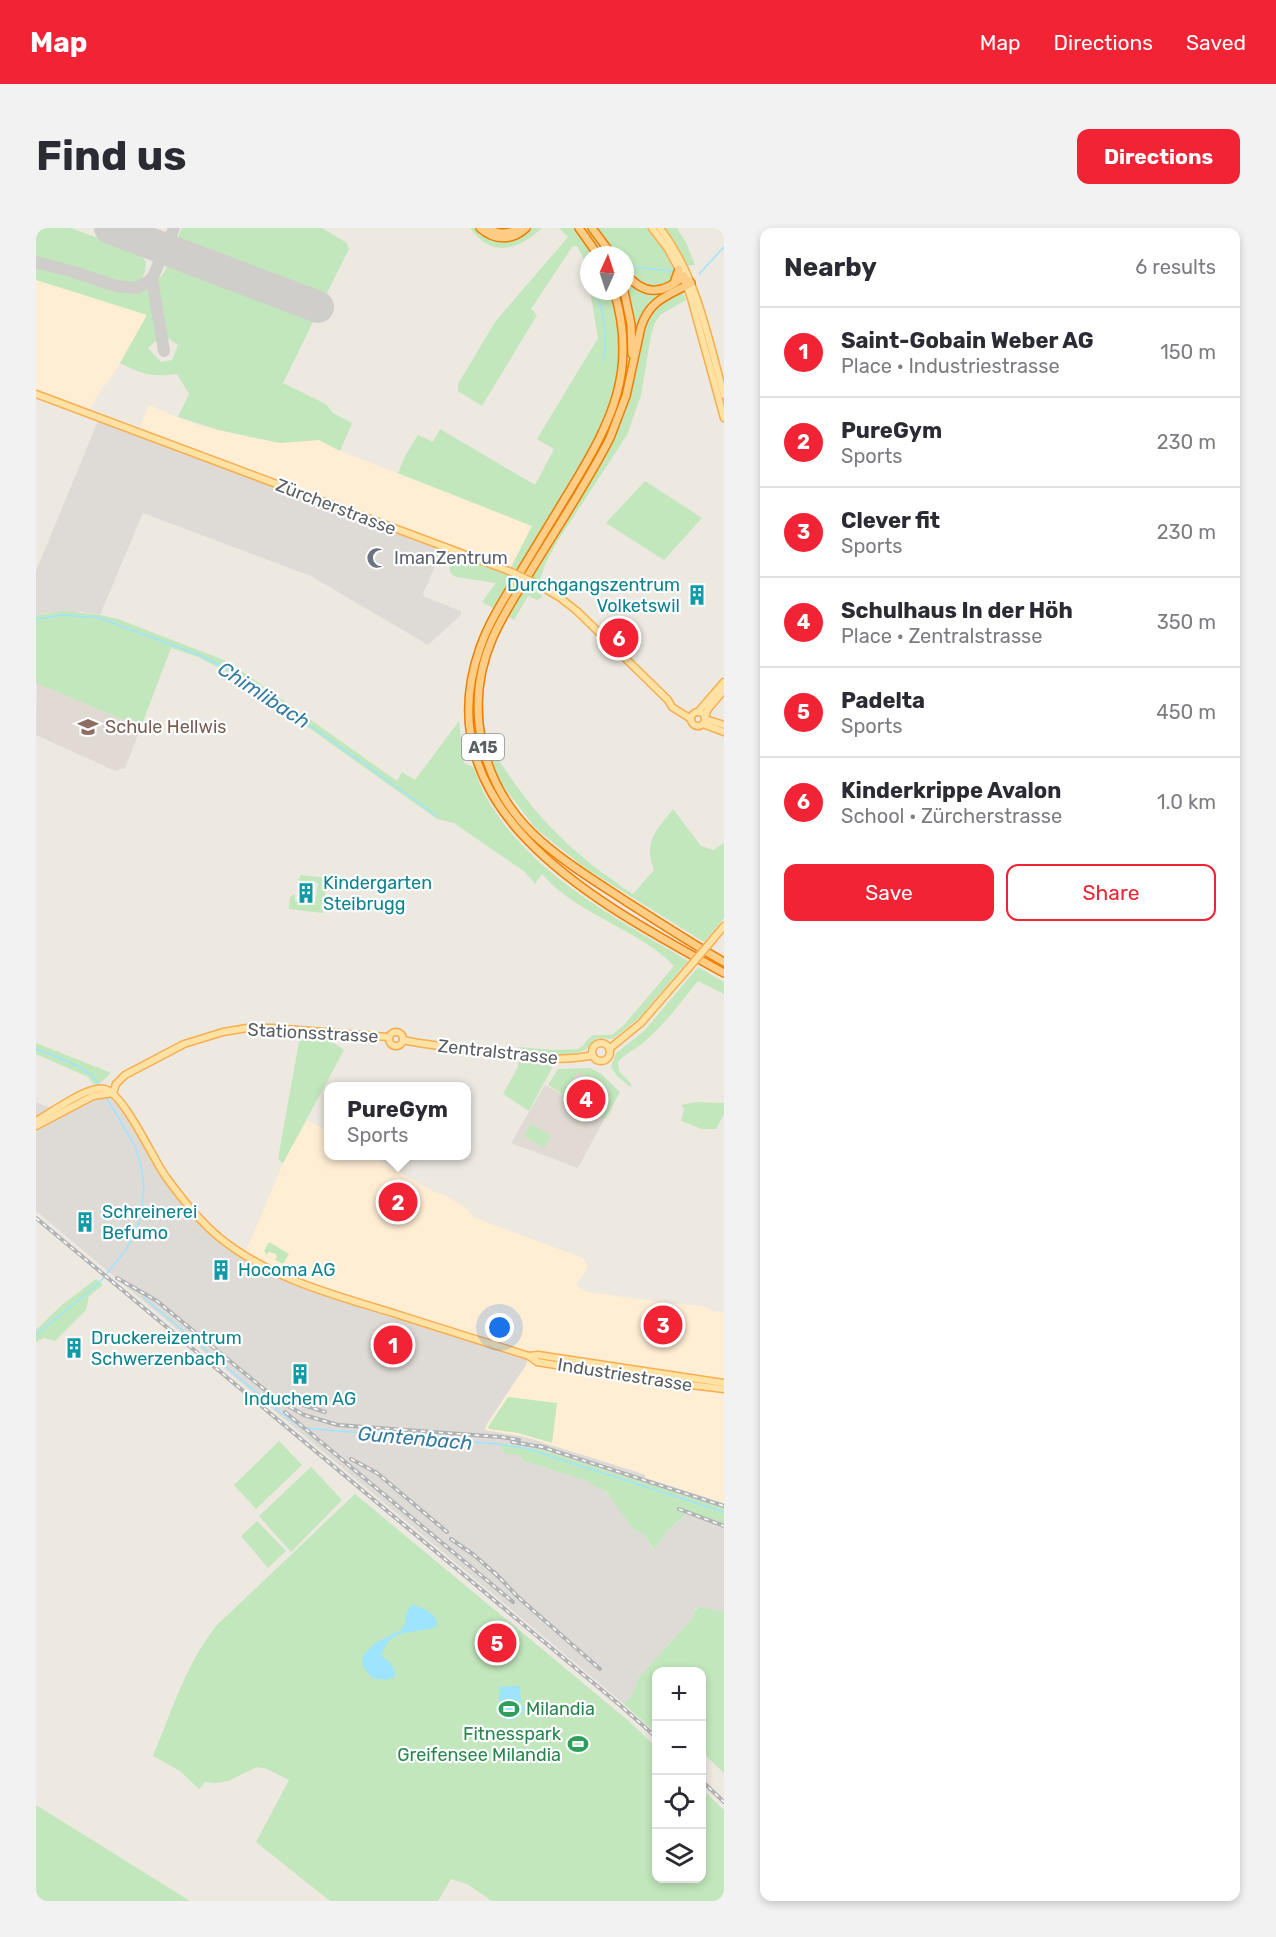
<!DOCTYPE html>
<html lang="en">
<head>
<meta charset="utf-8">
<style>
	:root { --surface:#fff; --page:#f2f2f3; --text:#2b2b33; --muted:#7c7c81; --line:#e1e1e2; --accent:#f12334 }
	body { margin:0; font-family:Rubik,sans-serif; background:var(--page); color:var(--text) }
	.controls { position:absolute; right:18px; bottom:18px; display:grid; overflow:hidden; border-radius:12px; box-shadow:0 3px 9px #0003 }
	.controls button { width:54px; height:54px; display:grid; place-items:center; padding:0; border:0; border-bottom:2px solid var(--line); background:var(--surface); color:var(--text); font:30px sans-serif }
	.compass { position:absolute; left:544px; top:18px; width:54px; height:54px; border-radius:50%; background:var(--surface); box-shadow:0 3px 9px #0003; rotate:3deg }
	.you { position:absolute; left:464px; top:1100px; width:21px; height:21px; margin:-15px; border:4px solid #fff; border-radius:50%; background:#1a73e8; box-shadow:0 0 0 9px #1a73e833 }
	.badge { display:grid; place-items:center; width:39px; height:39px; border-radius:50%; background:var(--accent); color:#fff; font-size:20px; font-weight:700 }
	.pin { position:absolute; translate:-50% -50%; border:3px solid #fff; box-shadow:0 2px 6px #0006 }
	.popup { position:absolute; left:288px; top:854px; width:147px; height:78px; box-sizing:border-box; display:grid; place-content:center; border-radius:12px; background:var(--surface); filter:drop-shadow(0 2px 4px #0005); font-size:20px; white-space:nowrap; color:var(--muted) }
	.popup b { font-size:22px; color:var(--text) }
	.popup::after { content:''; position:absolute; left:50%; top:100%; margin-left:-12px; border:12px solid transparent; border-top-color:var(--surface) }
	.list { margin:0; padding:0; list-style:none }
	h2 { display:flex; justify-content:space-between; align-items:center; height:78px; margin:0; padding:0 24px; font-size:26px }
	h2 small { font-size:20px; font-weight:400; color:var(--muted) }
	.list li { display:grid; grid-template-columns:39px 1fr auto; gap:18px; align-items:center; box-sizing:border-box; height:90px; padding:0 24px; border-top:2px solid var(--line) }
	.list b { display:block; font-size:22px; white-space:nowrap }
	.list p { margin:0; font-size:20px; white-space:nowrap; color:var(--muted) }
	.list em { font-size:20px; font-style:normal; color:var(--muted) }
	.actions { display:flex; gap:12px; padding:18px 24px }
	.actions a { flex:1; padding:14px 0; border:2px solid var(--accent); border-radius:12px; text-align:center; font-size:21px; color:var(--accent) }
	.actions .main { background:var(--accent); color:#fff }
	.icon { flex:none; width:33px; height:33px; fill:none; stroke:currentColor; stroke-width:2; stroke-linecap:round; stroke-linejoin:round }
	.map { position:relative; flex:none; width:688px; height:1673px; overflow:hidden; border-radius:12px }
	header { display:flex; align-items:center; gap:36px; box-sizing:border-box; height:84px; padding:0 30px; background:var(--accent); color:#fff }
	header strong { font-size:28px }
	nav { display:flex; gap:33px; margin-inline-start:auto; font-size:21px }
	.intro { display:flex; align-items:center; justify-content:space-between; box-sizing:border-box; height:144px; padding:0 36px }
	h1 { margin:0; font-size:42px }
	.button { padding:15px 27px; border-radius:12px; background:var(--accent); color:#fff; font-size:21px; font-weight:700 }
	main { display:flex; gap:36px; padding:0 36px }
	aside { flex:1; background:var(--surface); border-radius:12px; box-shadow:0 3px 9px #0003 }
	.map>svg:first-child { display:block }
	.commercial { fill:#ffeed4 }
	.industrial { fill:#dedbd6 }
	.education { fill:#e0dad2 }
	.green { fill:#c2e7bc }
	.water { fill:#9fe4ff }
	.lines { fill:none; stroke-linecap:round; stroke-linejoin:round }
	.stream { stroke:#9fe4ff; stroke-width:1.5 }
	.taxiway { stroke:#cfceca; stroke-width:12 }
	.runway { stroke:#cfceca; stroke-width:32 }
	.major-casing { stroke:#f8ae50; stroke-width:9 }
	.highway-casing { stroke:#ee7e00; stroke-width:10 }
	.major { stroke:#ffe2a4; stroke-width:6 }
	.highway { stroke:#ffcd86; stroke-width:7 }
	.rail-casing { stroke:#b1b2b3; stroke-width:4 }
	.rail { stroke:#fff; stroke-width:1.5; stroke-dasharray:4.5; stroke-linecap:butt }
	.major-bridge-casing { stroke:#f8ae50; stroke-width:9; stroke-linecap:butt }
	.major-bridge { stroke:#ffe2a4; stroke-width:6 }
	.labels { text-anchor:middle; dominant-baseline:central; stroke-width:4.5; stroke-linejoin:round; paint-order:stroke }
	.shield { fill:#fff; stroke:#8c8f92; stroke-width:1.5 }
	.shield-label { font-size:16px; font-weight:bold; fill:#5a5f63 }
	.street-label { font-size:18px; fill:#5a5f63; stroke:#fff }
	.worship-label { font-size:18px; fill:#5b616d; stroke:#fff; text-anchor:start }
	.culture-label { font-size:18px; fill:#0d838f; stroke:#fff; text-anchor:start }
	.education-label { font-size:18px; fill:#785e54; stroke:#fff; text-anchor:start }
	.leisure-label { font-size:18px; fill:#27864d; stroke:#fff; text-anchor:start }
	.water-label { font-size:20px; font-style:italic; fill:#337ba3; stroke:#fff }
</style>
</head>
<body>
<header>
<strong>Map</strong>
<nav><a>Map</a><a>Directions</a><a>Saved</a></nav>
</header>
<div class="intro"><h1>Find us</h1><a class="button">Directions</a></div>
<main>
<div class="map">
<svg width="688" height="1673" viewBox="0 0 688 1673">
	<rect width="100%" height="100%" fill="#ede9e1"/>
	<g class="commercial">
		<polygon points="0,52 43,64 112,87 84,135 70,157 68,157 55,179 49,184 0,166"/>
		<polygon points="113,177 158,196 212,209 244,215 283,212 304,223 496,298 473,343 102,203"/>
		<polygon points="271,892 293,904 293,928 335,928 398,964 406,966 429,979 439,990 547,1030 551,1035 551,1041 540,1057 551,1064 640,1076 667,1078 678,1084 685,1083 688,1085 688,1275 609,1250 609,1247 601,1244 489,1209 448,1202 490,1137 493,1128 268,1057 208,1028 247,935"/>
	</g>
	<g class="industrial">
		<polygon points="61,188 407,320 387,366 389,369 425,383 425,387 392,417 275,348 107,285 64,387 45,384 8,385 0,387 0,343 62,193"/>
		<polygon points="54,861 77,865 128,946 177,1004 246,1048 493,1128 490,1137 450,1197 449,1202 489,1209 601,1244 609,1247 609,1250 688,1275 688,1280 503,1221 463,1215 471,1226 484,1227 487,1233 552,1253 552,1255 566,1260 578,1273 597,1301 609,1307 617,1322 632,1302 651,1285 688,1298 688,1384 663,1379 660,1380 656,1385 659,1387 600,1453 601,1455 595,1469 588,1476 0,983 0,874 13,879 19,879"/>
	</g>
	<g class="education">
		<polygon points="1,455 105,499 89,540 79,543 0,507"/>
		<polygon points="541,842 581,867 542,940 475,915 509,857 527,867"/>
	</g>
	<g class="green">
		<polygon points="0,0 35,0 104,26 110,34 109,44 104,53 96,56 84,56 22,35 0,31"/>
		<polygon points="146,0 286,0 311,15 313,21 290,67 142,9"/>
		<path d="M 434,0 L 506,0 C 482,22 456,31 434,0 Z"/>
		<path d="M 523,0 L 641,0 L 650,14 L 659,37 C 646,37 643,45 636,53 C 634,55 631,56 628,57 C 612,63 601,54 591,42 L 589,43 L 589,27 L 553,27 L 553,40 L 541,18 L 536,19 L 495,81 L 501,87 L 446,178 L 422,163 L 422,156 L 459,94 L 532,9 Z"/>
		<path d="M 132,37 L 278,92 L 247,155 L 290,176 L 297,185 L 316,195 L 304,223 L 283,212 L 244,215 L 183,202 L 142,189 L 153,166 L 141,146 C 116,149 108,147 84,135 L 111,87 L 0,52 L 0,38 L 39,47 L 80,62 L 95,64 L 111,60 L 115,62 L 122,111 L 112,120 L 125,134 L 136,132 L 142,117 L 130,109 L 121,53 L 127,46 Z"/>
		<path d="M 589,48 L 596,55 L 630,63 L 647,56 C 627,67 606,76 601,102 Z"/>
		<path d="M 554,63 L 588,63 L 596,112 L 601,115 C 616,86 616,80 646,63 L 650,72 L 624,87 L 619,95 L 615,107 L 605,167 L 591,207 L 521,314 L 510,334 L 500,364 L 507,368 L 502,372 L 492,368 L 478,392 L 446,374 L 460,355 L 420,349 L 415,346 L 413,340 L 415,337 L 400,337 L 407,320 L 473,343 L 496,298 L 362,245 L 369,228 L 382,207 L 397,214 L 404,201 L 499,257 L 518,221 L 501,211 L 562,110 Z"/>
		<polygon points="609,253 666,290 628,332 570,295"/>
		<path d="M 28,383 L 64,387 L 82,391 L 193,434 L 361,553 L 366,544 L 379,552 L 423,493 L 428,535 L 437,539 C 441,548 444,557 448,565 C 491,645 577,688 652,733 L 603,790 L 577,811 L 561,810 C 555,813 553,821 547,823 C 530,830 499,824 482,823 L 482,819 L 519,822 L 542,821 L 547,818 L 552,811 L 557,807 L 576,807 L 588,797 L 638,738 C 603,701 541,687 506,646 L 499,656 L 489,644 L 418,595 L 401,591 L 203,450 L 162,429 L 135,420 L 105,499 L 0,455 L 0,387 Z"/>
		<path d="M 453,525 L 460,528 C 500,590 535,625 597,666 L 618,642 C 607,614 620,603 637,581 L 665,618 L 677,622 L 688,615 L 688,690 L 668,714 L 549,640 L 500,601 L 464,554 Z"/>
		<polygon points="265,647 291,650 287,685 253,681 254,669 258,666 259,667 259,673 271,675 279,675 282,655 262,652"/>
		<path d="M 662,739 L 688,754 L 688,766 L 662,753 C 645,774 629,796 608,814 C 599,822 591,824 582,834 L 583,843 L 596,857 L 594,859 L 581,848 L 575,839 L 580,825 L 608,803 Z"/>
		<polygon points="264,808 293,812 308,822 247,935 242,931"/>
		<polygon points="0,815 73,844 74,846 60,859 52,849 0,826"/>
		<polygon points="482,834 514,837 516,840 493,883 467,866 482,839"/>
		<polygon points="554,840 564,845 584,864 569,891 561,886 574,864 542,844 532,858 536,861 531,869 512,857 522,841"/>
		<polygon points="659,874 688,875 688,886 680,901 666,901 645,893 648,881 645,877"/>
		<polygon points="495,896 515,908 508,920 488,908"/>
		<polygon points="233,1014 253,1026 247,1036 238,1031 241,1030 240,1026 233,1024 231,1027 228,1023"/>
		<polygon points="60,1051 67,1057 53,1068 50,1082 19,1113 8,1110 0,1114 0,1102 26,1077"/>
		<polygon points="472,1169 521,1175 516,1215 482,1205 453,1201 452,1199"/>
		<polygon points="243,1213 266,1237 220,1281 198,1257"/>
		<polygon points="462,1215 503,1221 688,1280 688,1298 651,1285 632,1302 618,1322 609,1307 597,1301 570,1263 552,1255 552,1253 487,1233 484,1227 470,1226"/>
		<polygon points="275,1239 306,1272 255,1324 223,1288"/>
		<path d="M 319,1266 L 594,1494 L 620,1519 L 620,1650 L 666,1650 L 666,1561 L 688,1582 L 688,1673 L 456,1673 L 431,1656 L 415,1651 L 402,1673 L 294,1673 L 220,1614 L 253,1552 L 231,1541 L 221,1539 L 192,1553 L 180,1555 L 169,1554 L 163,1561 L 144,1543 L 117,1528 C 136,1483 150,1435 181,1397 Z"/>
		<polygon points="221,1293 250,1323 232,1340 205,1308"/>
		<polygon points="663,1379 688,1384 688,1545 666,1524 666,1444 620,1444 620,1505 588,1476 595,1469 601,1455 600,1453 659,1387 656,1385"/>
		<polygon points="0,1577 154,1673 0,1673"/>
	</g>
	<g class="water">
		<path d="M 375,1377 C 387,1379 395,1383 401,1393 L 400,1399 C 387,1404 369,1402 356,1410 C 351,1413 348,1422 345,1427 L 356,1437 L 360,1448 L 350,1452 L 336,1450 L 327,1438 L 326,1429 L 339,1415 L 365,1402 L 369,1396 L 370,1385 Z"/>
		<polygon points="484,1458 485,1475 463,1476 463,1459"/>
		<path d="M 489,1478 C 486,1493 463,1500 463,1479 Z"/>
	</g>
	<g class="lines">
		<g class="stream">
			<polyline points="591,41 596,39 636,43"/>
			<polyline points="663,46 688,19"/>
			<path d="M 560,63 C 567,85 573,109 567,132"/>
			<polyline points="0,391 28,387 63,390 163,427 202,446 401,588"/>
			<path d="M 0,821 C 22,830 53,838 65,859"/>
			<polyline points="107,1069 245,1185 266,1200 462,1216 489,1220 688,1284"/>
			<polyline points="0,1107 62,1056 90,1022 104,992 108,959 105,938 99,918 70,869"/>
		</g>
		<g class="taxiway">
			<polyline points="0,34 38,44 80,58 101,60 116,51 138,0"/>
			<polyline points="116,51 128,123"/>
		</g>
		<polyline class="runway" points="74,0 282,79"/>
		<g class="major-casing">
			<g id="major">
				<polyline points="616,0 632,21 645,45"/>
				<path d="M 624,0 C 661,48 672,110 688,167"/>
				<polyline points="649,54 655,70 688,190"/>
				<polyline points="0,166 473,343"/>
				<polyline points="497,354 523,369 541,383 632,472 636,479 655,491"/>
				<circle cx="662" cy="491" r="7"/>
				<polyline points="662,484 688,454"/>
				<polyline points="669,489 672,481 688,462"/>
				<polyline points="669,491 688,497"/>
				<polyline points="667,496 688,504"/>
				<polyline points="678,710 688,698"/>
				<circle cx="360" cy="811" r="7"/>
				<path d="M 367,812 C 396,818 426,821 455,824 C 489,828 523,835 557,827"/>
				<circle cx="565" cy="824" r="9"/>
				<polyline points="573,821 605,795 651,742"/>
				<polyline points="77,865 80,856 89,847 148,816 187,804 211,800 237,800 352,809"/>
				<path d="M 0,893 C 15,885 53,856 69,861 C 88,866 117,931 130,949 C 146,971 163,993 184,1010 C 234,1050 294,1066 354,1084 C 400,1099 446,1113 493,1128 L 501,1134 L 606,1151 L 688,1161"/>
				<polyline points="0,898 57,868 77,865"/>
				<polyline points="493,1128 502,1127 688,1155"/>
			</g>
		</g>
		<g class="highway-casing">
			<g id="highway">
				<path d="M 444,0 C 459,13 476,13 490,0"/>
				<path d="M 452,0 C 462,7 472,7 483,0"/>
				<polyline points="543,0 562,27"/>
				<polyline points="556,0 576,27"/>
				<path d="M 589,45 C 608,68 626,67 648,48"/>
				<path d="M 647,49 L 655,55 C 632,68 614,71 605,99 L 590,168 L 574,210 C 550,257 520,301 493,346 C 480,366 467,387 457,409 C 427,477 444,553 496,605 C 524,632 559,653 591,674 C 623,694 655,715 688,734"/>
				<polyline points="638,55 643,41"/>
				<path d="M 578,63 C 602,141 576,193 536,259 C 518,289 500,318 482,348 C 468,371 453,394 444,420 C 385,587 570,679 688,745"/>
				<polyline points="588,63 595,96 596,126"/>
			</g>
		</g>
		<use href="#major" class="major"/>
		<use href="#highway" class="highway"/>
		<g class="rail-casing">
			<g id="rail">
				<polyline points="0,990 585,1478 620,1509"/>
				<polyline points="81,1050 121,1073 240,1171 268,1187 302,1197 465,1209 483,1212"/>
				<polyline points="252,1172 289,1184"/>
				<polyline points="249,1184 477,1374"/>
				<polyline points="476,1214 511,1220"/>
				<polyline points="503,1218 688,1278"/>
				<polyline points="315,1231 341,1245 411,1304"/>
				<polyline points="643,1281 688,1298"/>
				<polyline points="415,1311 438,1327 464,1350"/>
				<polyline points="458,1344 483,1370 564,1441"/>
				<polyline points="666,1553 688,1574"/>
			</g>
		</g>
		<use href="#rail" class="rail"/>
		<g class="major-bridge-casing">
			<g id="major-bridge">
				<polyline points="473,343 497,354"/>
				<polyline points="651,742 678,710"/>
			</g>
		</g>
		<use href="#major-bridge" class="major-bridge"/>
	</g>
	<defs>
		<g id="mosque-bare" transform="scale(1.62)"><path d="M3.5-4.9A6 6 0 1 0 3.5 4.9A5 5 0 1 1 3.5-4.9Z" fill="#6b7280" stroke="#fff" stroke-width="2.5" paint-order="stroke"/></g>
		<g id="building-bare" transform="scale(1.62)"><path d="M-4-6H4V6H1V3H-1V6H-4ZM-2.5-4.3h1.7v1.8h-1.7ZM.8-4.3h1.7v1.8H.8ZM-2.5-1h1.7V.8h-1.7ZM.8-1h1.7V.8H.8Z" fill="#0f9aa8" stroke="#fff" stroke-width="2.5" paint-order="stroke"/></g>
		<g id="school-bare" transform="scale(1.62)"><path d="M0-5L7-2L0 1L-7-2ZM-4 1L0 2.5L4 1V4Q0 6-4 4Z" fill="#8d6e63" stroke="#fff" stroke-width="2.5" paint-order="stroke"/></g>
		<g id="stadium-bare" transform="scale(1.62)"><path d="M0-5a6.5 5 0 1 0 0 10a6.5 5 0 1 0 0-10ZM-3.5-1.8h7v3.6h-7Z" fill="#2e9e5b" stroke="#fff" stroke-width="2.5" paint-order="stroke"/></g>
	</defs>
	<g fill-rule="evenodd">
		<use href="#mosque-bare" x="341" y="330"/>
		<use href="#building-bare" x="661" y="367"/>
		<use href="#school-bare" x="52" y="499"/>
		<use href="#building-bare" x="270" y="665"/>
		<use href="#building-bare" x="49" y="994"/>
		<use href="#building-bare" x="185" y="1042"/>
		<use href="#building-bare" x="38" y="1120"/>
		<use href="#building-bare" x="264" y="1146"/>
		<use href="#stadium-bare" x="473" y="1481"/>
		<use href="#stadium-bare" x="542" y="1516"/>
	</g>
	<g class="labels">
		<rect class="shield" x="426" y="506" width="42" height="26" rx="4.5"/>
		<g class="shield-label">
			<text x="447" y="519">A15</text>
		</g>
		<g class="street-label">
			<text transform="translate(300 279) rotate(21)">Zürcherstrasse</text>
			<text transform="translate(277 805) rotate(3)">Stationsstrasse</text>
			<text transform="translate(462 824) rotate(6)">Zentralstrasse</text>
			<text transform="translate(589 1147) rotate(9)">Industriestrasse</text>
		</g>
		<g class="worship-label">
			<text x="358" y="330">ImanZentrum</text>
		</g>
		<g class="culture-label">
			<text x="644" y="357" text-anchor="end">Durchgangszentrum<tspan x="644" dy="21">Volketswil</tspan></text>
			<text x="287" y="655">Kindergarten<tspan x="287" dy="21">Steibrugg</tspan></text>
			<text x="66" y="984">Schreinerei<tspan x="66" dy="21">Befumo</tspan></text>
			<text x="202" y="1042">Hocoma AG</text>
			<text x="55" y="1110">Druckereizentrum<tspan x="55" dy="21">Schwerzenbach</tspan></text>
			<text x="264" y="1171" text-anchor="middle">Induchem AG</text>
		</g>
		<g class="education-label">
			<text x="69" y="499">Schule Hellwis</text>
		</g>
		<g class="leisure-label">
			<text x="490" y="1481">Milandia</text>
			<text x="525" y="1506" text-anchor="end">Fitnesspark<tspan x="525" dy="21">Greifensee Milandia</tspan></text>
		</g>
		<g class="water-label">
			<text transform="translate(228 467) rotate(33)">Chimlibach</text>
			<text transform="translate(379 1210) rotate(5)">Guntenbach</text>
		</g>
	</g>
</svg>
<div class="controls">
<button>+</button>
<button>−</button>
<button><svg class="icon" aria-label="locate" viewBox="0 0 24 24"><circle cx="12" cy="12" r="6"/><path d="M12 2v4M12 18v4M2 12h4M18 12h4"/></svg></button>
<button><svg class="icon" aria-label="layers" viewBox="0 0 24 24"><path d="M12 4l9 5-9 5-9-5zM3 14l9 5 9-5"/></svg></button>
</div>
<svg class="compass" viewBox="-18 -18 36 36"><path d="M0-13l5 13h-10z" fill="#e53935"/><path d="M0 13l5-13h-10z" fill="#7c7c81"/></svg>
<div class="you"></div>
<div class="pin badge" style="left:357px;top:1117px">1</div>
<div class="pin badge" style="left:362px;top:974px">2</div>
<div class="popup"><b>PureGym</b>Sports</div>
<div class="pin badge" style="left:627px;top:1097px">3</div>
<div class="pin badge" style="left:550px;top:871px">4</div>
<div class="pin badge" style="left:461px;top:1415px">5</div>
<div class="pin badge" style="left:583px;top:410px">6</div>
</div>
<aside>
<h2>Nearby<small>6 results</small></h2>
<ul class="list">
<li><span class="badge">1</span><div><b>Saint-Gobain Weber AG</b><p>Place · Industriestrasse</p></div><em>150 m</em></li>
<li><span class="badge">2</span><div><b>PureGym</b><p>Sports</p></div><em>230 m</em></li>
<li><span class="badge">3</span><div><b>Clever fit</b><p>Sports</p></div><em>230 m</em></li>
<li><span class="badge">4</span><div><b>Schulhaus In der Höh</b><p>Place · Zentralstrasse</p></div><em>350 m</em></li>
<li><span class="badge">5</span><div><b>Padelta</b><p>Sports</p></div><em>450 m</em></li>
<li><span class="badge">6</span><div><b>Kinderkrippe Avalon</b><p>School · Zürcherstrasse</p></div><em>1.0 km</em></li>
</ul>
<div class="actions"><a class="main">Save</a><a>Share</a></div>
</aside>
</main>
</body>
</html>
